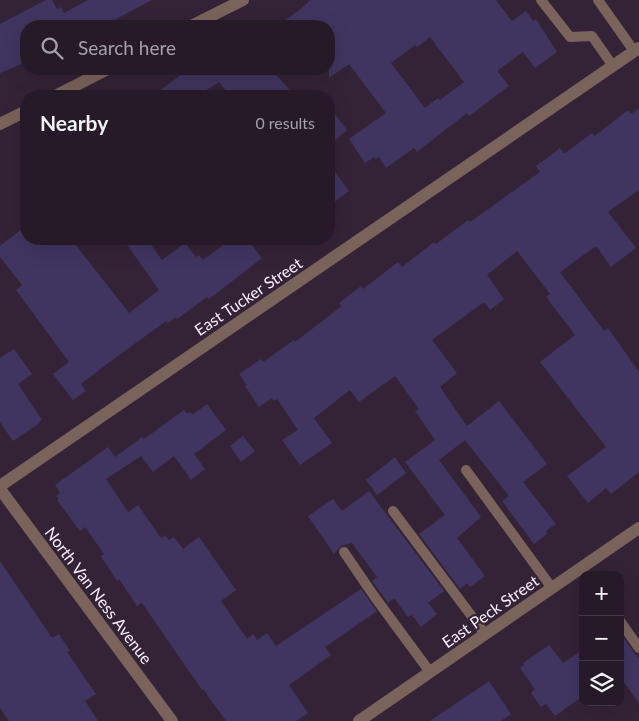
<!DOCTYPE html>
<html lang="en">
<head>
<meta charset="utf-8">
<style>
	:root { --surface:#271a28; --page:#2f2330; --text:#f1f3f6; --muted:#a4a1a8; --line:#433845 }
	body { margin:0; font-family:Lato,sans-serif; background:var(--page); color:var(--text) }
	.controls { position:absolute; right:15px; bottom:15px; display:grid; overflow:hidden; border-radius:10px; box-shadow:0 5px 20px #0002 }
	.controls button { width:45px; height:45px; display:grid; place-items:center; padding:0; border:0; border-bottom:1px solid var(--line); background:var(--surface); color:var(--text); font:25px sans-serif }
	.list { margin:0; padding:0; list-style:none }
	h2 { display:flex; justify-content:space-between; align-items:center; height:65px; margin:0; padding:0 20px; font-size:21px }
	h2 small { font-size:16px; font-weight:400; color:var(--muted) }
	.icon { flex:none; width:28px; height:28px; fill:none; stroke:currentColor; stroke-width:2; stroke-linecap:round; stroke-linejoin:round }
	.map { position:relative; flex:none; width:639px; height:721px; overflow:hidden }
	.search { position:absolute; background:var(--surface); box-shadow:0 5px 20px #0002; left:20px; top:20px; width:315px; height:55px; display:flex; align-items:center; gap:12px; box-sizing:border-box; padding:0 18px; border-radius:20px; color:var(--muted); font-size:19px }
	.panel { position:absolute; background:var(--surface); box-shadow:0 5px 20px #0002; left:20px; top:90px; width:315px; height:155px; border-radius:20px }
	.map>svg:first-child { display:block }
	.building { fill:#403560; fill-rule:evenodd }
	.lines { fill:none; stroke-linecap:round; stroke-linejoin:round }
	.service { stroke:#7a635b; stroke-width:10 }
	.minor { stroke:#7a635b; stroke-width:12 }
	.labels { text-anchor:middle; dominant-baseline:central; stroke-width:4.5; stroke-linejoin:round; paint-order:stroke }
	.street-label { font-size:16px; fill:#faeffc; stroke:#342336 }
</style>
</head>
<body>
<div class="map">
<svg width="639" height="721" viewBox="0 0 639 721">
	<rect width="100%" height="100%" fill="#342336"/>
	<g class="building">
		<polygon points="46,0 52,0 57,9 61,7 64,13 88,0 152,0 103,26 26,26 26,62 0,73 0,24"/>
		<path d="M 310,0 L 496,0 L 512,21 L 526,11 L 533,21 L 536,19 L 557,52 L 535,68 L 523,52 L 497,71 L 509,86 L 469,116 L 467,113 L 417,152 L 414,148 L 386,168 L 379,157 L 375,159 L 374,157 L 365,163 L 349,139 L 386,113 L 349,64 L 329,78 L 329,26 L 277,26 L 302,8 ZM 430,37 L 464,82 L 440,100 L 438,98 L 425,108 L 391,63 L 415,45 L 417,47 Z"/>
		<polygon points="189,69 271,69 295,96 230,96 219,82 197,96 152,96"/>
		<polygon points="329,106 347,130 329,145"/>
		<polygon points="639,108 639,190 608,212 636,248 611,267 596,246 560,272 604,331 608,328 639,372 639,472 611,494 606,488 588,503 567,476 606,447 540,362 575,335 546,297 550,294 517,251 487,275 504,299 490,310 484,302 432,340 457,373 440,387 467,426 499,401 547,464 523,482 556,524 546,531 547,534 534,544 502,501 509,496 465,440 439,460 481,517 457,538 485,576 470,587 467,583 460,589 419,534 445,515 405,462 435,440 415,411 419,409 395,376 359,402 350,390 314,418 332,443 300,465 282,440 298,430 277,399 273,401 272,398 259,407 245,386 247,385 239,374 261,359 263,362 294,340 295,342 342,306 339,303 361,286 363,289 398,262 402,267 434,242 436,244 468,220 470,222 540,172 536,166 560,148 564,154 592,133 595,136 628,110 631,114"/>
		<polygon points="329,164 349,191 329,206"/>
		<polygon points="26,226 26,239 71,239 129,313 159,290 123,239 147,239 162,260 185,243 196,257 199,255 203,260 231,239 247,239 262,258 209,299 207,297 177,319 176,317 168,323 166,321 107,364 81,384 86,391 73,400 53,374 69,362 16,290 22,285 0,257 0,246"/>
		<polygon points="14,349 32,374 18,384 42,420 39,422 40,423 13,441 0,422 0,358"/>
		<polygon points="207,404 226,430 194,454 205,469 191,480 174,456 153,472 141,456 106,479 128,512 138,505 161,538 165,535 169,540 174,537 183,549 199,537 236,590 221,601 247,639 253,634 257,640 267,633 276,646 361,589 377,611 325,647 331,655 289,685 308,713 296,721 226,721 203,689 202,690 142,603 137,606 119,579 117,581 101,556 104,554 85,527 80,531 57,500 59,499 56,496 60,493 55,485 108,447 115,457 142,437 144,439 184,410 187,414 190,412 192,415"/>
		<polygon points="243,436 255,451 241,462 230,446"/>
		<polygon points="395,457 406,473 377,495 366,480"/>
		<polygon points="369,491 444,591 428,603 437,614 421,627 412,615 408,617 394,598 388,603 372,581 377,577 352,543 341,546 334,554 308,516 333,499 342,511"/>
		<polygon points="0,561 52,638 59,634 70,651 67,652 96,694 85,701 98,721 9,721 0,708"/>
		<polygon points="620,633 639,659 639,703 620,677"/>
		<polygon points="549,645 563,663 583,650 583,696 555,716 546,704 541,707 531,693 535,689 520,668 524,665 523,663"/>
		<polygon points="489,681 511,714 501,721 430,721"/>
	</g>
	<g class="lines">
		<g class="service">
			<polyline points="541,0 570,37 592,36 613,66"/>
			<polyline points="598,0 634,51"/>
			<polyline points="466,470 552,588"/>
			<polyline points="393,511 485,634"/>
			<polyline points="344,552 374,596 430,672"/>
			<polyline points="620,621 639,648"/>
		</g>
		<g class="minor">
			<polyline points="191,26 243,0"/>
			<polyline points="55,96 108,69"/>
			<polyline points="0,124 26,111"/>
			<polyline points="0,486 639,48"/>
			<polyline points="0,489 172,721"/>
			<polyline points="359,721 639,528"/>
		</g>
	</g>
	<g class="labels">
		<g class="street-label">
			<text transform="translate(248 296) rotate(-34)">East Tucker Street</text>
			<text transform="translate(99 595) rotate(53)">North Van Ness Avenue</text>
			<text transform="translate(490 611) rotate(-35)">East Peck Street</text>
		</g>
	</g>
</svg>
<div class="controls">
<button>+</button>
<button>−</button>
<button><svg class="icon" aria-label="layers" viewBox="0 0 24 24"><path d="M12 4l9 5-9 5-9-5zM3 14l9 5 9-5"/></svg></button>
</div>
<div class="search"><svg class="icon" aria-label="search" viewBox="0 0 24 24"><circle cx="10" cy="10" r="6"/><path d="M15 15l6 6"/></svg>Search here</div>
<section class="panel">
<h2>Nearby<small>0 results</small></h2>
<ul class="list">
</ul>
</section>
</div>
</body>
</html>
